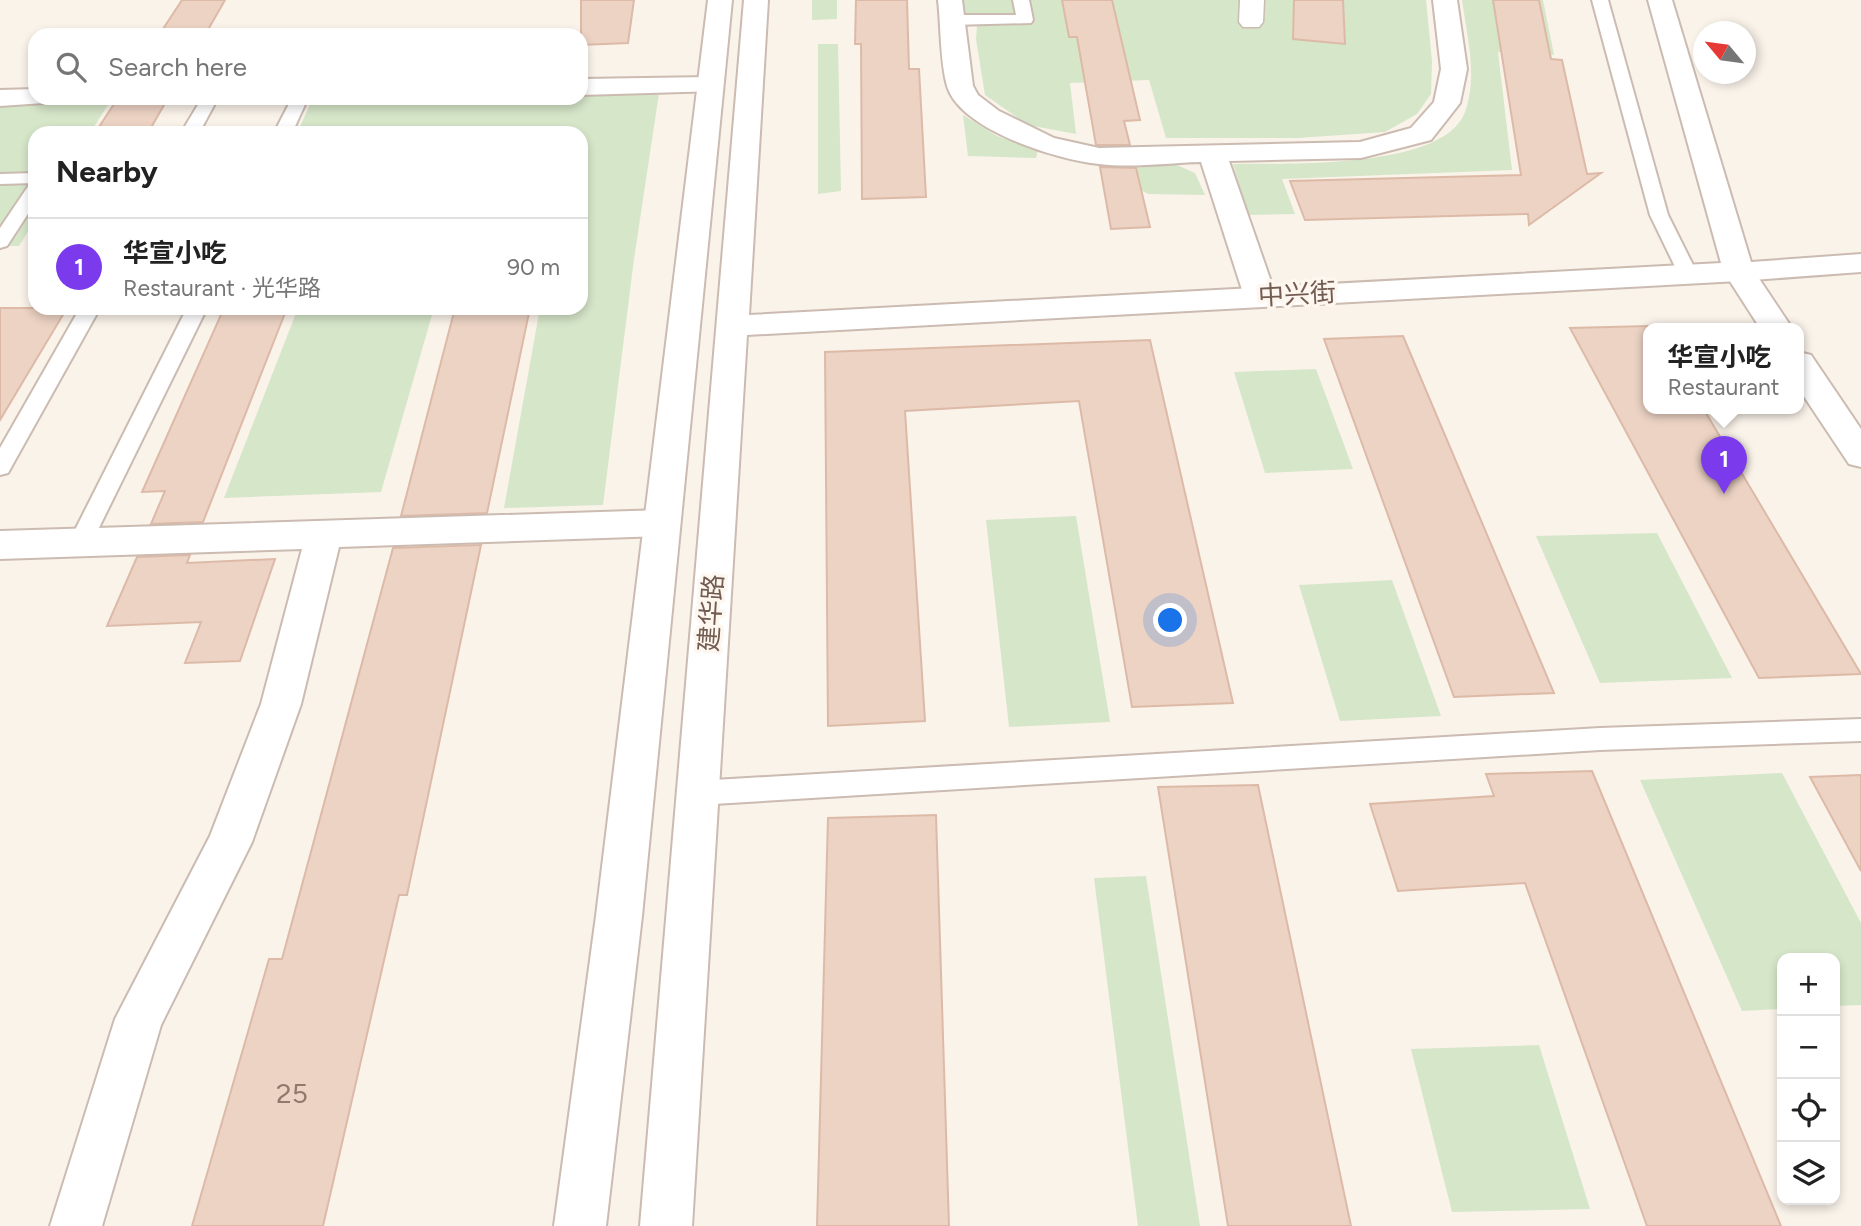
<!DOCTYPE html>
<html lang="en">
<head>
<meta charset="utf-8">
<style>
	:root { --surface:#fff; --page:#f2f2f2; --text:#222; --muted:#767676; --line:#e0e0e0; --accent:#7c3aed }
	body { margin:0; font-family:Figtree,"Noto Sans SC",sans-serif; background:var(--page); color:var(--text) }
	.controls { position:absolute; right:21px; bottom:21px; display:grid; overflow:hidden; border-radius:14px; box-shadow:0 4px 10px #0003 }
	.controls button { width:63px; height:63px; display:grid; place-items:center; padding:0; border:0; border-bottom:2px solid var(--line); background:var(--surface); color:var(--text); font:35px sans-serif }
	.compass { position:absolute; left:1693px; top:21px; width:63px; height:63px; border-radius:50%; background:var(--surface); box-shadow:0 4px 10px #0003; rotate:299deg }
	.you { position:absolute; left:1171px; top:621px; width:24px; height:24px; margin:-18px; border:5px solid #fff; border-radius:50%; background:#1a73e8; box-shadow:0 0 0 10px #1a73e833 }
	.badge { display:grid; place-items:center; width:46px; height:46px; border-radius:50%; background:var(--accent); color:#fff; font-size:23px; font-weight:700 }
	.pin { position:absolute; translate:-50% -58px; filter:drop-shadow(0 2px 4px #0008) }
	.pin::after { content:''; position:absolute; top:37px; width:24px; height:21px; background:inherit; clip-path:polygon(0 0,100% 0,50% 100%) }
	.popup { position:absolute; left:1643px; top:323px; width:161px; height:91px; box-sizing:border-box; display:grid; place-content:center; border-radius:14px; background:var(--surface); filter:drop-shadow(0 2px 5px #0005); font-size:23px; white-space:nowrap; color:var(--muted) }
	.popup b { font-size:26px; color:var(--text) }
	.popup::after { content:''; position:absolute; left:50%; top:100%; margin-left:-14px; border:14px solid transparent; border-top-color:var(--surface) }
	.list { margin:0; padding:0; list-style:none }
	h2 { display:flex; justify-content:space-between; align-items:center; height:91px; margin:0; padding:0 28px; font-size:30px }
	h2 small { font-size:23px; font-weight:400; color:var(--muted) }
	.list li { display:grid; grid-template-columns:46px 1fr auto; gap:21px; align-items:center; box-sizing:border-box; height:98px; padding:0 28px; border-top:2px solid var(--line) }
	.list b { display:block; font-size:26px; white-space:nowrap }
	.list p { margin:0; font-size:23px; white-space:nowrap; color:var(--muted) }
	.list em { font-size:23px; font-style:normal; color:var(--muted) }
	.icon { flex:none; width:38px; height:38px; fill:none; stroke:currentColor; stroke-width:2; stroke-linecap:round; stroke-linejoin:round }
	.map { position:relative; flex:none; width:1861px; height:1226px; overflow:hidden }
	.search { position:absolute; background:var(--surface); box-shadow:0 4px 10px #0003; left:28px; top:28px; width:560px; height:77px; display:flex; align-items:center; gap:18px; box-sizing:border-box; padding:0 24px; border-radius:21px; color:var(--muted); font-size:26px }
	.panel { position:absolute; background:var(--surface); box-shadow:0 4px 10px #0003; left:28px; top:126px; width:560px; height:189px; border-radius:21px }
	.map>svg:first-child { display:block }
	.green { fill:#d6e6c9 }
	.building { fill:#ecd3c4; stroke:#ddbaa7; stroke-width:2 }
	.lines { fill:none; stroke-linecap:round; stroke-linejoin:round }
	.service-casing { stroke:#cbbbb1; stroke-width:4 }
	.pedestrian-casing { stroke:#cbbbb1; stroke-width:3 }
	.minor-casing { stroke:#cbbbb1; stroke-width:4 }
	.tertiary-casing { stroke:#cbbbb1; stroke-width:4 }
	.service { fill:#fff; fill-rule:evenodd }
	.pedestrian { fill:#fff; fill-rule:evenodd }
	.minor { fill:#fff; fill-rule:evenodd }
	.tertiary { fill:#fff; fill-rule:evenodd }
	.labels { text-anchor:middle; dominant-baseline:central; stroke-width:7; stroke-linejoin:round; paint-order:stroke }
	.street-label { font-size:26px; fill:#725b50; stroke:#fdf7f0 }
	.near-number-label { font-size:28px; fill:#90796d }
</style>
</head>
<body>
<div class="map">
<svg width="1861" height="1226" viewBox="0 0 1861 1226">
	<rect width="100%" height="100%" fill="#faf3ea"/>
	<g class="green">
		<polygon points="812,0 837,0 837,19 812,20"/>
		<polygon points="962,0 1062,0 1069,37 1120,37 1112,0 1294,0 1294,39 1345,44 1343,0 1426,0 1432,61 1431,94 1417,114 1385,132 1298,138 1166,138 1149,80 1070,83 1076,134 1028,125 985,95 976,39 978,14 964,15"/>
		<path d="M 1462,0 L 1543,0 L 1554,55 L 1498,52 L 1512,170 L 1282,179 L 1295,214 L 1248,215 L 1233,164 C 1285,163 1444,170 1465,112 C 1478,76 1467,37 1462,0 Z"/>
		<polygon points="818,44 838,44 841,191 818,194"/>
		<polygon points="661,80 634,259 603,505 504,508 540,308 581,308 581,133 297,133 313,98 581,98 581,82"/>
		<polygon points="111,100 90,133 35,133 35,220 19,246 0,246 0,104"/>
		<polygon points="963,115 997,136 1038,150 1036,158 968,156"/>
		<polygon points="1120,165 1177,165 1195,173 1205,195 1148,194 1112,173"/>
		<polygon points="298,308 434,308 381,492 224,498"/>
		<polygon points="1316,369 1353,469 1265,473 1234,372"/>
		<polygon points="1076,516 1110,722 1009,727 986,520"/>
		<polygon points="1657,533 1732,678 1600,683 1536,536"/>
		<polygon points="1392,580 1441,716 1340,721 1299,585"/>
		<polygon points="1782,773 1861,923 1861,1005 1835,1006 1835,958 1782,958 1782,1009 1742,1011 1640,780"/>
		<polygon points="1146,876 1200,1226 1138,1226 1094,878"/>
		<polygon points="1539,1045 1590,1209 1452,1212 1411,1049"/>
	</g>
	<g class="building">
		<polygon points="182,0 225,0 205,35 159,35"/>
		<polygon points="581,0 634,0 628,43 581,45"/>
		<polygon points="856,0 907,0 909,69 919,69 926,197 862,199 861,44 855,44"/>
		<polygon points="1062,0 1112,0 1140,120 1124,121 1130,145 1096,145 1077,37 1069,37"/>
		<polygon points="1294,0 1343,0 1345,44 1293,39"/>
		<polygon points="1493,0 1539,0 1551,59 1562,60 1587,174 1601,173 1529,225 1528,214 1305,220 1290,181 1521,175"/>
		<polygon points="118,98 168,98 148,133 95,133"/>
		<polygon points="1100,167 1136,168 1150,227 1111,229"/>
		<polygon points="0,308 67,308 0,420"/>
		<polygon points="224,308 287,308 203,522 151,524 165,491 142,492"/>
		<polygon points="455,308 530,308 487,513 401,516"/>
		<polygon points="1649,326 1649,408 1703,408 1861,674 1759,678 1570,328"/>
		<polygon points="1403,336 1554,693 1454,697 1324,339"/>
		<polygon points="1150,340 1233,703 1132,707 1079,401 905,411 925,721 828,726 825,352"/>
		<polygon points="481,545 407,895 399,895 323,1226 192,1226 269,959 282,959 393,548"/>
		<polygon points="190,555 187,563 275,559 240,661 185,663 201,622 107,626 137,557"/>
		<polygon points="1592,771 1781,1226 1647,1226 1525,883 1398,891 1370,804 1494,796 1486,774"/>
		<polygon points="1861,775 1861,871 1810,777"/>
		<polygon points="1258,785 1351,1226 1228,1226 1158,787"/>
		<polygon points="936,815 949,1226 817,1226 828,818"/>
	</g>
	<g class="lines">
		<g class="service-casing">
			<g id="service">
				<polygon points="1013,0 1029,0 1033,20 1031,23 951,25 943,20 951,15 1016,15"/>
				<polygon points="1592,0 1608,0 1668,215 1698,275 1695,279 1681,279 1650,215"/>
				<polygon points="202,98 218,98 199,133 181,133"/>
				<polygon points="292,98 308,98 292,133 274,133"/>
				<polygon points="35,173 35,183 0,184 0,174"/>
				<polygon points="35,184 35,203 7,246 0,248 0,228 29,185"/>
				<polygon points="80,308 100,308 8,473 0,475 0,448"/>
				<polygon points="187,308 207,308 89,548 81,551 73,548 69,542"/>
				<polygon points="1861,719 1861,741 1600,750 697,805 687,801 683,793 687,785 697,781 1600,728"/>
			</g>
		</g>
		<g class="pedestrian-casing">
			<polygon id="pedestrian" points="1240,0 1264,0 1263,22 1259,27 1243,27 1239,22"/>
		</g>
		<g class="minor-casing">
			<g id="minor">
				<path d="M 938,0 L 962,0 L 973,86 L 978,95 L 999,111 L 1054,138 L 1099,148 L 1360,142 L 1411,128 L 1434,102 L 1441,69 L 1433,0 L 1457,0 L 1467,69 L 1460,103 L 1431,140 L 1361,158 L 1229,161 L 1276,296 L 1271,303 L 1260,306 L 1249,303 L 1244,296 L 1201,162 C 1168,163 1132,168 1099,164 C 1058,160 960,130 947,86 C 940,61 941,26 938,0 Z"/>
				<polygon points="709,77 718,79 722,85 718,91 581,95 581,79"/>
				<polygon points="35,89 35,98 48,98 44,103 0,106 0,90"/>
				<polygon points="1739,263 1750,265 1792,328 1760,328 1724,272 1728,265"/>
				<polygon points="1799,352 1811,355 1861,429 1861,467 1849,464 1799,389"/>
				<polygon points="662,510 675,514 680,523 675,532 662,536 339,547 301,704 252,842 161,1025 102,1226 50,1226 115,1019 210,836 261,704 302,549 0,559 0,531"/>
			</g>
		</g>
		<g class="tertiary-casing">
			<g id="tertiary">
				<polygon points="708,0 732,0 642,916 606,1226 554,1226 596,916"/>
				<polygon points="744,0 768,0 749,315 1721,263 1648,0 1672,0 1751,262 1861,254 1861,272 1739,281 747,335 692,1226 640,1226"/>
			</g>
		</g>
		<use href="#service" class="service"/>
		<use href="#pedestrian" class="pedestrian"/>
		<use href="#minor" class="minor"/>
		<use href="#tertiary" class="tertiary"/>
	</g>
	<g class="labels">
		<g class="street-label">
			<text transform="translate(1297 294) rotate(-3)">中兴街</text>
			<text transform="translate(711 613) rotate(-86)">建华路</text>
		</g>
		<g class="near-number-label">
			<text x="292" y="1093">25</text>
		</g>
	</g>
</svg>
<div class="controls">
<button>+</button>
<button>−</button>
<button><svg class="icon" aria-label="locate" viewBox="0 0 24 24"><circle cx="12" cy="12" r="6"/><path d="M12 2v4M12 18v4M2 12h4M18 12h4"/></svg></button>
<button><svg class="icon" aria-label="layers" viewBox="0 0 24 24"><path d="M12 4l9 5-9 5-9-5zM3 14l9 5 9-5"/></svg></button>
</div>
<svg class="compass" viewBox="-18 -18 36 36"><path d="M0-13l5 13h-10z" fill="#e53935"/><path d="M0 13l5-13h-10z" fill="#767676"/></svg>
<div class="you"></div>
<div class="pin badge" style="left:1724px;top:494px">1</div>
<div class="popup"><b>华宣小吃</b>Restaurant</div>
<div class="search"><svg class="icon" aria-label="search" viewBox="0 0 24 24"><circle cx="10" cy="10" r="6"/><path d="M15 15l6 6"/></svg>Search here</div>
<section class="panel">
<h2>Nearby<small></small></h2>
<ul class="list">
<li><span class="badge">1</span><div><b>华宣小吃</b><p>Restaurant · 光华路</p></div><em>90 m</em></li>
</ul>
</section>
</div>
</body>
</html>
